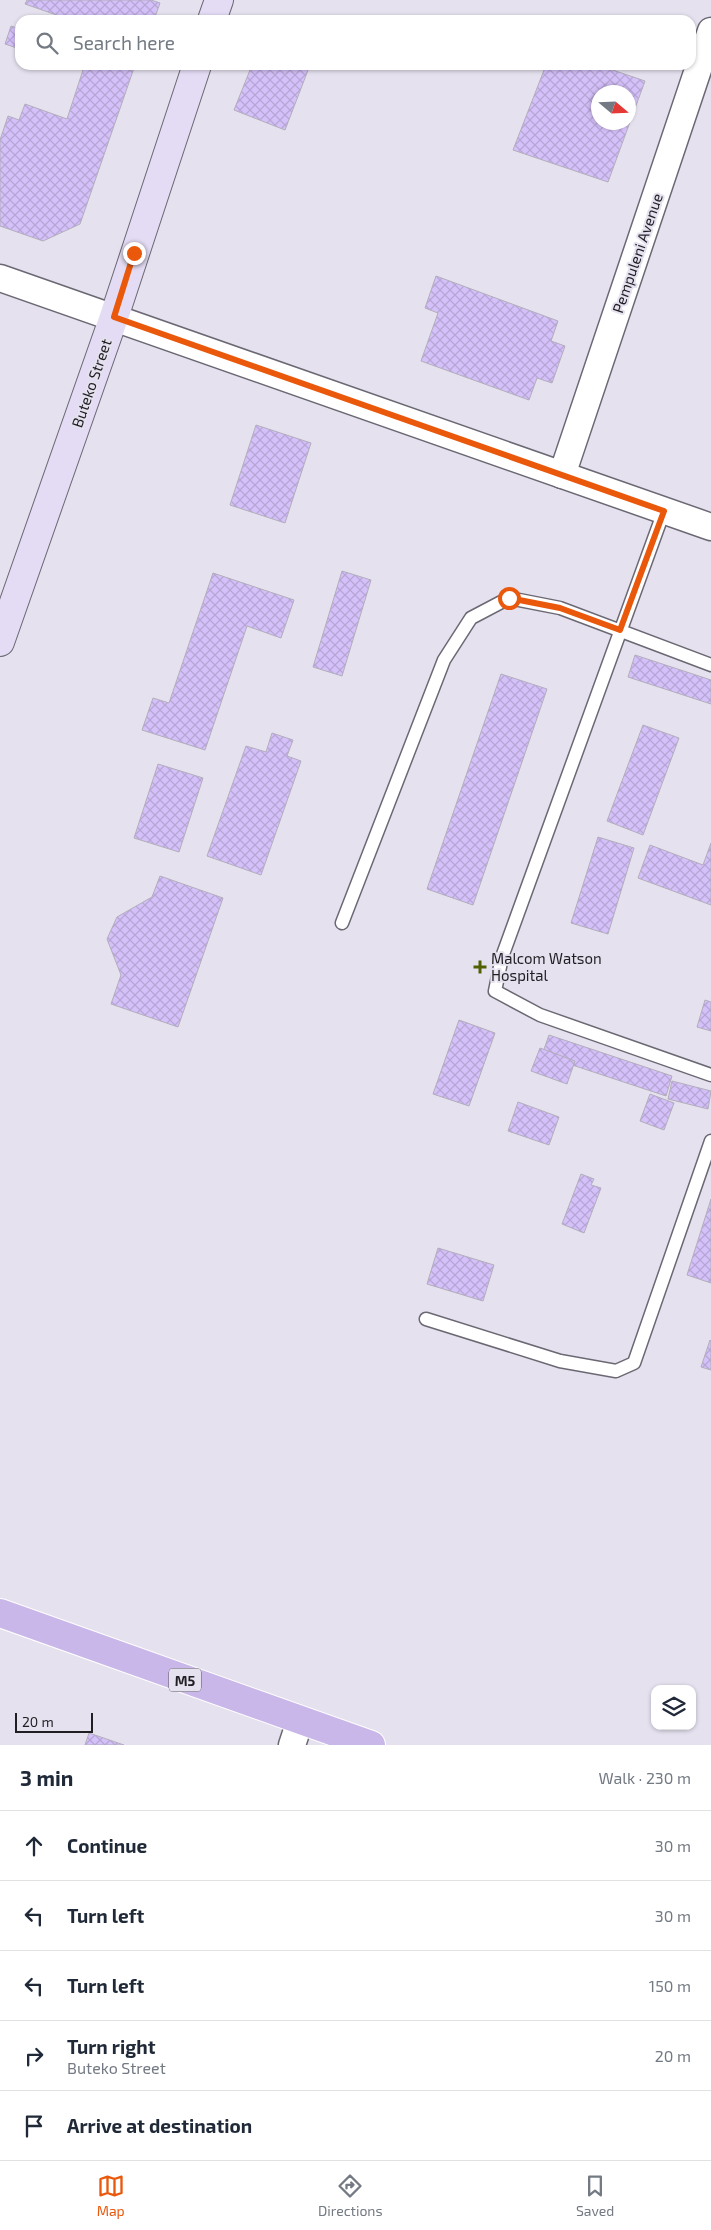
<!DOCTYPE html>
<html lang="en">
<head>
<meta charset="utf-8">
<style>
	:root { --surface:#fff; --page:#f2f2f3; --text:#1f2937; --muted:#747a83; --line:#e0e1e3; --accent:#ea580c }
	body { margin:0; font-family:"Exo 2",sans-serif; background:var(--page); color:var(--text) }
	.controls { position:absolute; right:15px; bottom:15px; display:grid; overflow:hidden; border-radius:10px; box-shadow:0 1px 4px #0004 }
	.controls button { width:45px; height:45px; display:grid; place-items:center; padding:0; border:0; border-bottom:1px solid var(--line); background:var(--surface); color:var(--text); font:25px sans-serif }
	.compass { position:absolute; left:591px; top:85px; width:45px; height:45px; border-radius:50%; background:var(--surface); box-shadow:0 1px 4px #0004; rotate:109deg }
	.scale { position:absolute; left:15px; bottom:12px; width:78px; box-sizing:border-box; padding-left:5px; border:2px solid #201e23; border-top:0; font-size:14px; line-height:18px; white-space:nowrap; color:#201e23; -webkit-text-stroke:4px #e5e1ef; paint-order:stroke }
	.stop { position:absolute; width:15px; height:15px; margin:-11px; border:4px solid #ea580c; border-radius:50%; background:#fff }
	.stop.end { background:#ea580c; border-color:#fff; box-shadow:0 1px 5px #0008 }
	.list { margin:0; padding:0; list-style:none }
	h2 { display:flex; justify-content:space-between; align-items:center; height:65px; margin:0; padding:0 20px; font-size:21px }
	h2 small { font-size:16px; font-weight:400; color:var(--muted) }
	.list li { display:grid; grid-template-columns:32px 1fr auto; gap:15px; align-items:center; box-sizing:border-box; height:70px; padding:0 20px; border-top:1px solid var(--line) }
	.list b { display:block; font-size:19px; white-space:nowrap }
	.list p { margin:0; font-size:16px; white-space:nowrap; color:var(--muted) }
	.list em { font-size:16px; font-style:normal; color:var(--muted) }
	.icon { flex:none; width:28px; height:28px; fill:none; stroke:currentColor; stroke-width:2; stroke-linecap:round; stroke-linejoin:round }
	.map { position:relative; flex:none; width:711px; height:1745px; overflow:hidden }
	.search { position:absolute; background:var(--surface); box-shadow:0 1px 4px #0004; left:15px; right:15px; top:15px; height:55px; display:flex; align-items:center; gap:12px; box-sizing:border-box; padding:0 18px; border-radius:15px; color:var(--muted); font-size:19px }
	.sheet { height:415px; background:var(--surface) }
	nav { display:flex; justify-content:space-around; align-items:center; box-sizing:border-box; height:70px; border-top:1px solid var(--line); background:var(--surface); font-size:14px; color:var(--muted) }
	nav a { display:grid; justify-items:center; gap:2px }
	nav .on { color:var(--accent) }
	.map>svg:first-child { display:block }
	.building { fill:url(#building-cross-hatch); stroke:#b2aebb; fill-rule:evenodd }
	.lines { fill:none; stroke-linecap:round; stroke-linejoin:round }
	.lane-casing { stroke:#6b6873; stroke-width:15 }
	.street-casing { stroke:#6b6873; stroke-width:29 }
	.secondary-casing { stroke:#6b6873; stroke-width:30 }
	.primary-casing { stroke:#fff; stroke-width:30 }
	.lane { stroke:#fff; stroke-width:12 }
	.street { stroke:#fff; stroke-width:26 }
	.secondary { stroke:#e4dbf4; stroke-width:28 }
	.primary { stroke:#cab7e9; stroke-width:28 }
	.route { stroke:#ea580c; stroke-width:6 }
	.poi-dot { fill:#506003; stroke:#e5e1ef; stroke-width:2 }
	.labels { text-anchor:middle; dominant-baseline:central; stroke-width:4; stroke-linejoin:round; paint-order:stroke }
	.shield { fill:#e5e1ef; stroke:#5b5860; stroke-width:1 }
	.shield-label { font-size:14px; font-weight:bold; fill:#201e23 }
	.street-label { font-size:15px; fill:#201e23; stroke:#e5e1ef }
	.poi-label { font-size:15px; fill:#201e23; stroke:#e5e1ef; text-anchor:start }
</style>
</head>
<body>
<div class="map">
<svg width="711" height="1745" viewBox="0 0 711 1745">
	<defs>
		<pattern id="building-cross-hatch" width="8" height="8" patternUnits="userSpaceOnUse" patternTransform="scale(1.25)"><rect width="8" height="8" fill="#d5c1fa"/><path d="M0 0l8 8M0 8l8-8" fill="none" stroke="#b7a5d6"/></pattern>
	</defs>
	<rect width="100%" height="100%" fill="#e5e1ef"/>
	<g class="building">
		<polygon points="27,0 151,0 160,3 154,20 71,20 25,4"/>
		<polygon points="11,26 20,29 20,49 5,44"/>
		<polygon points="68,65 125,65 134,68 80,224 43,241 0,226 0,140 8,116 19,120 25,104 67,119 83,70"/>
		<polygon points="252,65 310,65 285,130 234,110"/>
		<path d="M 546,65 L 598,65 L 645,81 L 608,182 L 513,150 ZM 598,92 L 628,92 L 628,122 L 598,122 Z"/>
		<polygon points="436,276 558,321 551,341 565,346 552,383 537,378 529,400 421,361 438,313 425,308"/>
		<polygon points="256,425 311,443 285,523 230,505"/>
		<polygon points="342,571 371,580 342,676 313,667"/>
		<polygon points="213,573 294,600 281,638 247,626 205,750 142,730 153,698 169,703"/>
		<polygon points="635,655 711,680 711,704 628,677"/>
		<polygon points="501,674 547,689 473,905 427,889"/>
		<polygon points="643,725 679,738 643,835 607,821"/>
		<polygon points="272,733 293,740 287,756 301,761 261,875 207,856 246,746 266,752"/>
		<polygon points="158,764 203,778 179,852 134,838"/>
		<polygon points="598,837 634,848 608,934 571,923"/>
		<polygon points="711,843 711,905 638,878 650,845 703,865"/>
		<polygon points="160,876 223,898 178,1027 111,1004 121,975 107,939 117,917 152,897"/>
		<polygon points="705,1000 711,1002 711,1031 697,1027"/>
		<polygon points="459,1020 495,1033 469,1106 433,1094"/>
		<polygon points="549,1035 672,1076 666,1096 542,1055"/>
		<polygon points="540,1048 575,1061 567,1084 531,1071"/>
		<polygon points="672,1081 711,1091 708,1109 668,1099"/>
		<polygon points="650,1094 674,1103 664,1130 640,1121"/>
		<polygon points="518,1102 559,1117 549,1145 508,1131"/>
		<polygon points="581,1174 594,1179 591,1185 601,1188 584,1233 562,1224"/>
		<polygon points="711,1199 711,1283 687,1275"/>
		<polygon points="438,1248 494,1265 483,1301 427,1284"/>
		<polygon points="710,1340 711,1341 711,1370 701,1367"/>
		<polygon points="89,1733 124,1745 85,1745"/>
	</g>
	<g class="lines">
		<g class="lane-casing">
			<g id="lane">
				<polyline points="664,511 502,957 495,991 540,1015 711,1075"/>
				<polyline points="342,923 444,660 471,618 509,598 560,608 711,665"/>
				<polyline points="426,1319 560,1361 616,1371 634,1363 711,1141"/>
			</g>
		</g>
		<g class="street-casing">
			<g id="street">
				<polyline points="0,278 711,527"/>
				<polyline points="562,475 711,31"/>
				<polyline points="292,1745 300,1721"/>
			</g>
		</g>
		<g class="secondary-casing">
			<g id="secondary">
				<polyline points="212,20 219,0"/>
				<polyline points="0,642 114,317 197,65"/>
			</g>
		</g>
		<g class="primary-casing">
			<polyline id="primary" points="0,1613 371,1745"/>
		</g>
		<use href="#lane" class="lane"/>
		<use href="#street" class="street"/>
		<use href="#secondary" class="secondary"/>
		<use href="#primary" class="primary"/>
	</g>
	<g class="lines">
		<polyline class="route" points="134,253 114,317 664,511 620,630 560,608 509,598"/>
	</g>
	<path class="poi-dot" d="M477.5 959.5h5v5h5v5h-5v5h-5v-5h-5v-5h5z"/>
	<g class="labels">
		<rect class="shield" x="169" y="1668.5" width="32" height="23" rx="4"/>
		<g class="shield-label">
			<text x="185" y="1680">M5</text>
		</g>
		<g class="street-label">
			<text transform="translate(637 253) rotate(-71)">Pempuleni Avenue</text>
			<text transform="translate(91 383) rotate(-71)">Buteko Street</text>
		</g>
		<g class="poi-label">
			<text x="491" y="958">Malcom Watson<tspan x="491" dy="17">Hospital</tspan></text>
		</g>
	</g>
</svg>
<div class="controls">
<button><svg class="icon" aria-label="layers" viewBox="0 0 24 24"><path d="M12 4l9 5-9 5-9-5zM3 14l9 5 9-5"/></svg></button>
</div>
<svg class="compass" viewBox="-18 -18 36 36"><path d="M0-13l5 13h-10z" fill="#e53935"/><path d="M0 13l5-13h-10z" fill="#747a83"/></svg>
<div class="scale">20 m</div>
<div class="stop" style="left:509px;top:598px"></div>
<div class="stop end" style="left:134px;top:253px"></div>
<div class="search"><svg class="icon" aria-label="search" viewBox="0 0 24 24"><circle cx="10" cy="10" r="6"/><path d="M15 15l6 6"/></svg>Search here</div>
</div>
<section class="sheet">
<h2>3 min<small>Walk · 230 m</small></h2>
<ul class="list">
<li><svg class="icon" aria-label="ahead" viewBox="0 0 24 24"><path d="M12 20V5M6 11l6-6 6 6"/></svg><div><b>Continue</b></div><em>30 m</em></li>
<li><svg class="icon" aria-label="left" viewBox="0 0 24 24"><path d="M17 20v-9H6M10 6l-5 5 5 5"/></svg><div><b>Turn left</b></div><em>30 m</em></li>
<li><svg class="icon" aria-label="left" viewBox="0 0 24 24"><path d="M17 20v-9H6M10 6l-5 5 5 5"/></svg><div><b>Turn left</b></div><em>150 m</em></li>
<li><svg class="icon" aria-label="right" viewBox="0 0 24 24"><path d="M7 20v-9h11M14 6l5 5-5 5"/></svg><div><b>Turn right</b><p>Buteko Street</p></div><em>20 m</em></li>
<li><svg class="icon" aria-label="arrive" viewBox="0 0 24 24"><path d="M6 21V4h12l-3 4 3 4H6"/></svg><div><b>Arrive at destination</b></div></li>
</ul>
</section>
<nav>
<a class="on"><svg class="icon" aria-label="map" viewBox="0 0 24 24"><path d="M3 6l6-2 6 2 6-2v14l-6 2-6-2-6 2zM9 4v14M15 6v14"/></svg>Map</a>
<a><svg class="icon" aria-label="directions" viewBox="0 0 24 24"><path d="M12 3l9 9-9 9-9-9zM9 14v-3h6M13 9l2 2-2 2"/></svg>Directions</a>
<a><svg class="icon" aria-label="saved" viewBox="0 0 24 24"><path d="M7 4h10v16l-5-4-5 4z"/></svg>Saved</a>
</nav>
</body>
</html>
